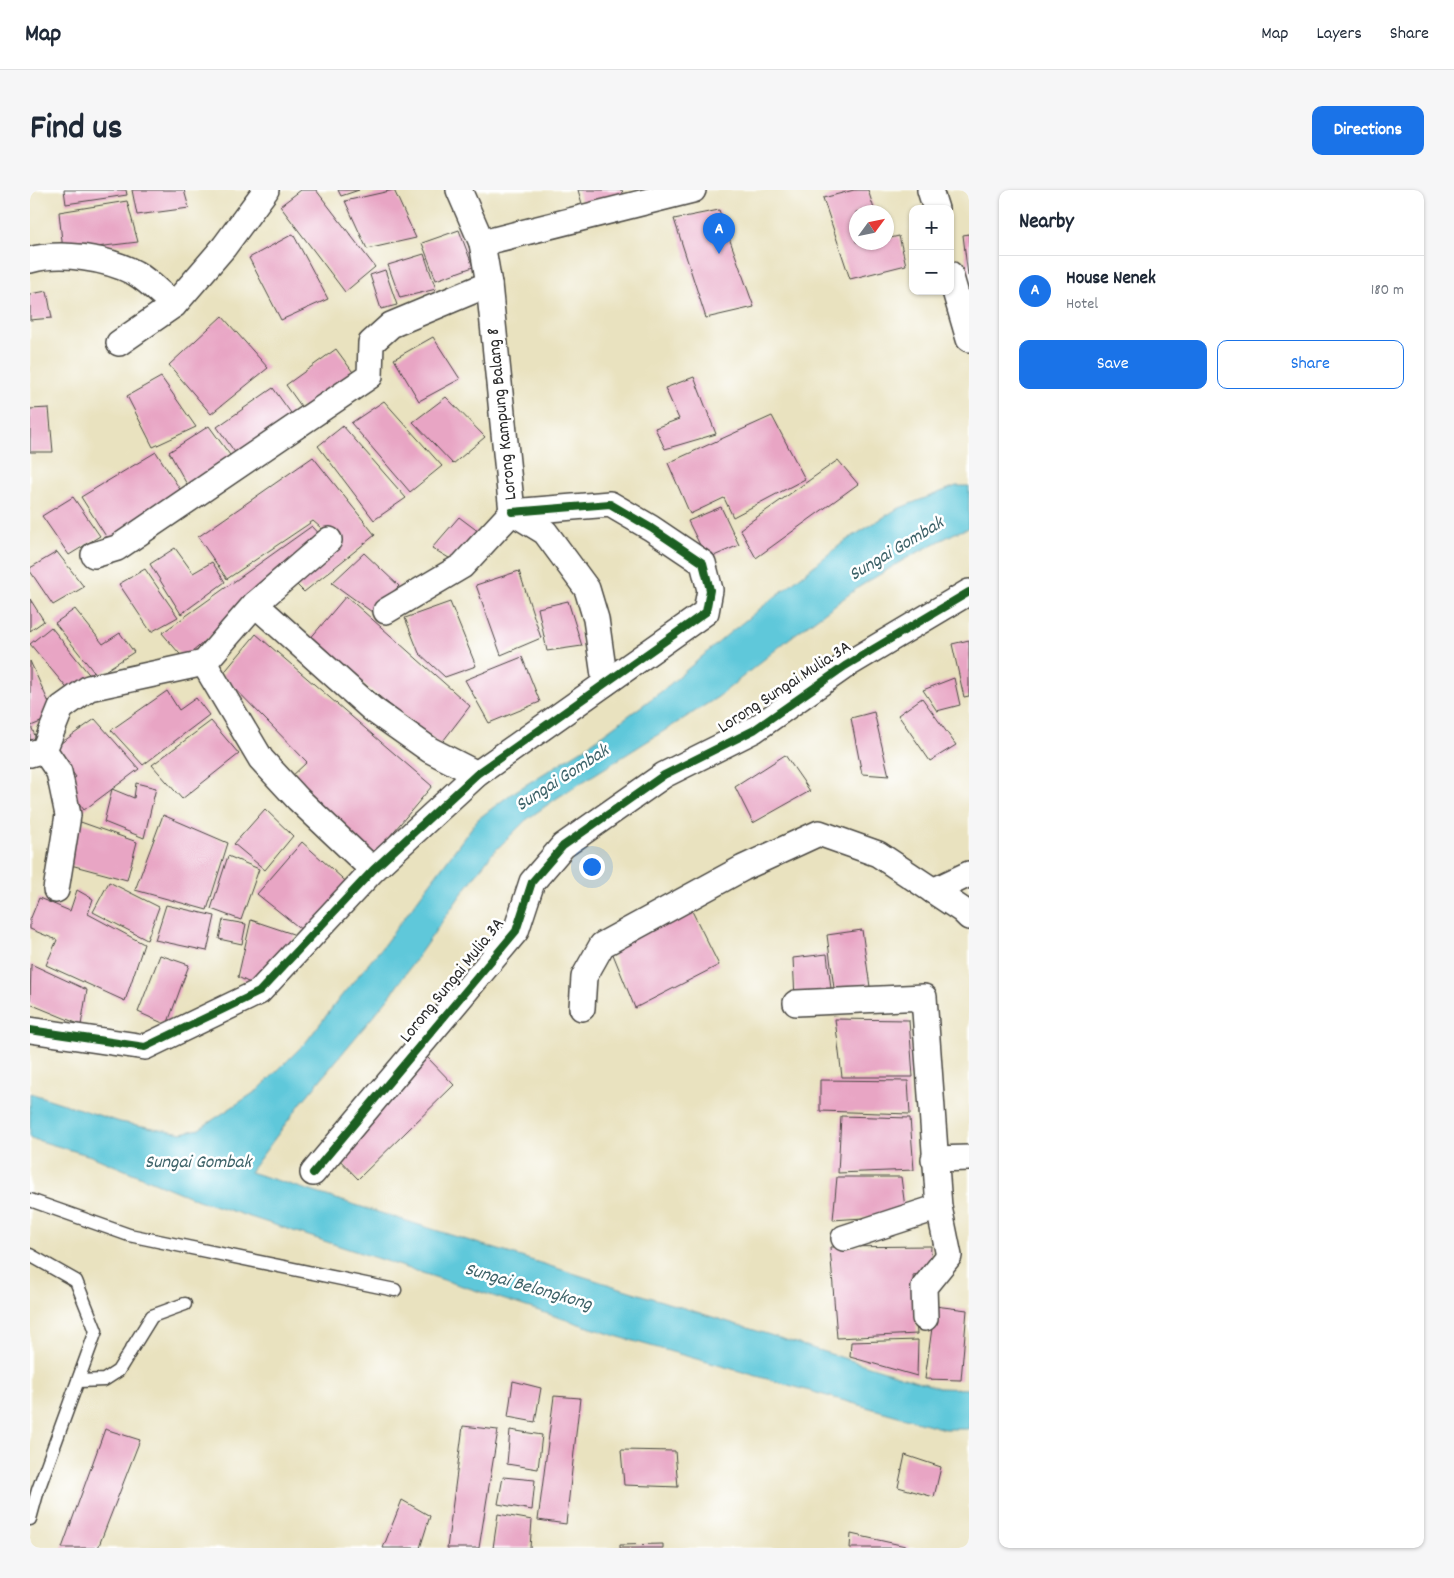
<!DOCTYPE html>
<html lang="en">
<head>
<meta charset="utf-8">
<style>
	:root { --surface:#fff; --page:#f6f6f7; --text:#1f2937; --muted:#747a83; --line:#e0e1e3; --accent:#1a73e8 }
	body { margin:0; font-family:Dekko,sans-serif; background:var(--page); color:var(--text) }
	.controls { position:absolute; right:15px; top:15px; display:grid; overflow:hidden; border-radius:10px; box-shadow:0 1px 4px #0004 }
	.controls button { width:45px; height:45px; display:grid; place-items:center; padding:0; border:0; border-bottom:1px solid var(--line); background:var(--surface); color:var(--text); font:25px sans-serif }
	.compass { position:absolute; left:819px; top:15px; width:45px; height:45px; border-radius:50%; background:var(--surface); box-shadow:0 1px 4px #0004; rotate:57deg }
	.you { position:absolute; left:561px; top:676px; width:18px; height:18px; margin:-12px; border:4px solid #fff; border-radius:50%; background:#1a73e8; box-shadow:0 0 0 8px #1a73e833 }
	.badge { display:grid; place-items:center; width:32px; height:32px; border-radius:50%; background:var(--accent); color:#fff; font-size:16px; font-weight:700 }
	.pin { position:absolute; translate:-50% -41px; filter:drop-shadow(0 1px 2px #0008) }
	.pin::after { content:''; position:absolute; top:26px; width:18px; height:15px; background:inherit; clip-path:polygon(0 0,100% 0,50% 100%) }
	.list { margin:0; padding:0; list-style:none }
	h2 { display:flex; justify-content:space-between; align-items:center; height:65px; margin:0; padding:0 20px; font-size:21px }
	h2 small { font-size:16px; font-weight:400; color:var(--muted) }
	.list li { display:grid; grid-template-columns:32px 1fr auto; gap:15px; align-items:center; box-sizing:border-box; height:70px; padding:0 20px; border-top:1px solid var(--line) }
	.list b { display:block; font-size:19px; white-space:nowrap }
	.list p { margin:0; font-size:16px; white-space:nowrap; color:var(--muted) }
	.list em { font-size:16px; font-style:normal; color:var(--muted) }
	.actions { display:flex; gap:10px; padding:15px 20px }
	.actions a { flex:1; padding:11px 0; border:1px solid var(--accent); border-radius:10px; text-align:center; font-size:18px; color:var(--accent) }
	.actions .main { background:var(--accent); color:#fff }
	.map { position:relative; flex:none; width:939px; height:1358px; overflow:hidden; border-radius:10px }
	header { display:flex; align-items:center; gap:30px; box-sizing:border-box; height:70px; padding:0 25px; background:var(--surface); border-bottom:1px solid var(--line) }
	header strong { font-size:24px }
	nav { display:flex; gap:28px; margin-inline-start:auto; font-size:18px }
	.intro { display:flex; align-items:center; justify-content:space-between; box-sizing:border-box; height:120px; padding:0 30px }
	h1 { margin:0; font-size:35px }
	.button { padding:12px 22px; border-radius:10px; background:var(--accent); color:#fff; font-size:18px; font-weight:700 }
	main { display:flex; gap:30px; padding:0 30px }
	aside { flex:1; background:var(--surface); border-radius:10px; box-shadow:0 1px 4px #0004 }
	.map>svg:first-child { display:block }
	.water { fill:#5fc8da; stroke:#457a82 }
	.building { fill:#e8a5c4 }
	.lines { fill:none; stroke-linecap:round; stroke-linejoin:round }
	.lane-casing { stroke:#484641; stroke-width:15 }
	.street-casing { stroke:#484641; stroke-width:28 }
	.lane { stroke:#fff; stroke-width:12 }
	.street { stroke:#fff; stroke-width:25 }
	.cycleway-casing { stroke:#fff; stroke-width:11 }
	.cycleway { stroke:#1b5e20; stroke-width:8 }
	.labels { text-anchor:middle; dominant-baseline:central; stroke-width:5; stroke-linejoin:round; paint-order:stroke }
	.street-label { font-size:18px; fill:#2b2b2b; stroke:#fff }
	.water-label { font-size:19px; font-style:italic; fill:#3d6268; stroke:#fff }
</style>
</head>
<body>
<header>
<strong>Map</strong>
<nav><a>Map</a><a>Layers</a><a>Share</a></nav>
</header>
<div class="intro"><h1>Find us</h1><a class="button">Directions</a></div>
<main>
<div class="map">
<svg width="939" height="1358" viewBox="0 0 939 1358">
	<rect width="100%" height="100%" fill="#fff"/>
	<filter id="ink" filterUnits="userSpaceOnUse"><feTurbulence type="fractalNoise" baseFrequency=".02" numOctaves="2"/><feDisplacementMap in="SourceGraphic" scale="10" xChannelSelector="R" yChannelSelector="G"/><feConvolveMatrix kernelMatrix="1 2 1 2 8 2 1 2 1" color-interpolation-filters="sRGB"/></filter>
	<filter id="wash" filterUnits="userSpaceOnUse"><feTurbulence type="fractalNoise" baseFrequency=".0096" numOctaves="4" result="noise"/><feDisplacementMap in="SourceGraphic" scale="20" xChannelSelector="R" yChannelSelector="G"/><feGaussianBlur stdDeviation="1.12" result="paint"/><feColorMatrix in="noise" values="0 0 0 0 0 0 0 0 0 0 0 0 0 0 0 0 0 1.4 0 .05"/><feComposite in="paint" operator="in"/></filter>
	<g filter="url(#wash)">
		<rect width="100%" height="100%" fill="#e9e2bf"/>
		<polygon class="water" points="926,296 939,296 939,338 925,343 875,369 829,397 760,448 688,507 527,608 496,630 461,665 430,706 360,806 271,913 220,982 909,1198 939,1199 939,1239 914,1239 589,1147 168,1010 61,966 0,948 0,903 90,932 152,943 169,939 228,900 276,852 312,805 350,760 448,629 481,604 553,559 632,501 697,445 815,351 867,319"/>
		<g id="blocks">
			<g class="building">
				<polygon points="34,0 96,0 97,5 36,14"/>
				<polygon points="102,0 154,0 159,18 107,25"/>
				<polygon points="271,0 286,0 345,77 315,102 250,16"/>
				<polygon points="308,0 329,0 311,6"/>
				<polygon points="364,0 386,48 337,59 315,11"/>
				<polygon points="548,0 592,0 595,9 553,17"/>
				<polygon points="824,0 838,0 845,22 826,22 826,52 856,52 856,49 869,46 876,75 820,89 793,8"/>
				<polygon points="97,11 108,52 33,61 29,22"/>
				<polygon points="689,20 724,117 676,128 644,29"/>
				<polygon points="429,40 443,77 406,90 392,53"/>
				<polygon points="263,44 298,109 251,130 219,68"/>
				<polygon points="939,44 939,85 938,86 933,45"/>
				<polygon points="394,64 406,99 370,108 358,75"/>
				<polygon points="355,80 367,115 351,119 340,85"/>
				<polygon points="17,101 22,128 0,130 0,104"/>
				<polygon points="192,126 238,178 181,224 139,175"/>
				<polygon points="403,147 430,189 389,211 364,169"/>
				<polygon points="306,159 328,189 276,223 256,195"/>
				<polygon points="131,187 166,237 123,257 97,206"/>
				<polygon points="664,187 686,244 635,259 625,238 649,229 635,198"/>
				<polygon points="243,198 266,230 209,268 187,237"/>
				<polygon points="416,207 455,247 423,274 383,232"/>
				<polygon points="354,211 412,276 380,302 321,233"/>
				<polygon points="19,218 23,262 0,262 0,219"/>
				<polygon points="742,226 775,289 703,327 694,308 660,324 638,273"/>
				<polygon points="179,236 205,272 160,300 139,262"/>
				<polygon points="313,236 376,308 344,330 288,256"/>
				<polygon points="126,262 153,304 79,351 51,307"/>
				<polygon points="283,267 345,345 274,402 260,388 305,350 283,331 197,389 168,347"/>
				<polygon points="808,270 828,294 726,368 710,339"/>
				<polygon points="43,307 70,346 39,365 12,326"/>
				<polygon points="691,317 709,355 677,369 658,331"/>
				<polygon points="429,327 449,342 424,371 402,358"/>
				<polygon points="282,336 294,349 154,469 132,443"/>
				<polygon points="145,358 163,383 182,372 195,392 151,424 120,374"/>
				<polygon points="27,362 54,397 23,415 0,381 0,378"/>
				<polygon points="334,363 369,396 342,422 302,393"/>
				<polygon points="115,379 148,427 121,442 89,394"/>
				<polygon points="489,381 511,448 471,465 446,395"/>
				<polygon points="316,406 440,516 410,555 279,450"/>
				<polygon points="0,409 14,431 0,441"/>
				<polygon points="538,411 552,456 517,461 508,418"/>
				<polygon points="420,412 446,476 415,487 389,463 375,428"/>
				<polygon points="45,419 73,454 90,443 104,462 67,486 25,433"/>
				<polygon points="21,437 62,488 41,503 0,454"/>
				<polygon points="226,444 402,596 344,665 259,589 277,572 192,485"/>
				<polygon points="939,450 939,506 934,507 922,454"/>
				<polygon points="492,467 510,512 459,533 435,490"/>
				<polygon points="0,471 25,526 1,536 8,553 0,556"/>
				<polygon points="924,488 930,515 907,521 893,500"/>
				<polygon points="137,501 149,520 166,508 179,525 113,575 81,540"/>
				<polygon points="892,508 926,555 900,571 868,525"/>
				<polygon points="844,522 859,586 832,584 821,528"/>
				<polygon points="65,529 109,579 54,620 36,595 46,587 24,558"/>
				<polygon points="181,531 209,564 152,609 122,575"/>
				<polygon points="755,565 780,601 723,633 705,597"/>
				<polygon points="106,593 126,598 114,648 74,632 82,599 104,608"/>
				<polygon points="235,619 263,646 235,680 204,654"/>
				<polygon points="133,625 198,653 177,720 105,700"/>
				<polygon points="45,630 107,652 97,690 37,674"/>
				<polygon points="272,652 322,697 277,744 227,704"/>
				<polygon points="198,666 229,679 211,730 181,719"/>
				<polygon points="79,692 129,717 117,750 63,722"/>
				<polygon points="47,700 63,709 58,724 114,754 95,811 16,775 27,750 0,739 0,730 9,708 40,721"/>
				<polygon points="136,715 185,726 177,761 125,750"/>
				<polygon points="662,721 689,775 605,818 580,757"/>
				<polygon points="193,730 216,734 212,754 189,749"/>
				<polygon points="221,730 266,745 228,797 208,787"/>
				<polygon points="832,740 841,804 805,806 797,745"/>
				<polygon points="797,764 802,807 765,809 763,768"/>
				<polygon points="130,765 159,775 137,835 108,822"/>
				<polygon points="1,774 57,800 51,835 0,814"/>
				<polygon points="805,829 879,830 883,887 812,887"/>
				<polygon points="397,867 424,895 328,989 305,965"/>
				<polygon points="790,890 878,891 880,924 790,921"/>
				<polygon points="811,926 880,928 884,980 808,983"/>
				<polygon points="807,987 871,987 876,1025 803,1030"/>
				<polygon points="901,1056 900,1082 883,1085 887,1144 807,1148 800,1057"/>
				<polygon points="905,1116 937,1120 931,1190 895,1189"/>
				<polygon points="888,1150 887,1186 820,1167 821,1152"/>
				<polygon points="483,1191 511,1198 505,1232 478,1227"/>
				<polygon points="524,1206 550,1208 536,1334 508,1330"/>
				<polygon points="433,1236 468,1240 449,1358 417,1358"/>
				<polygon points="75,1239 110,1250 68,1358 32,1358"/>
				<polygon points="480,1240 512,1245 508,1279 477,1274"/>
				<polygon points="591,1260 645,1261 648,1297 594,1295"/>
				<polygon points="875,1265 911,1277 904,1307 868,1297"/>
				<polygon points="473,1287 505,1290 502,1320 468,1314"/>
				<polygon points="372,1310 400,1326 390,1358 353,1358"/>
				<polygon points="468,1324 502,1330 500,1358 463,1358"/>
				<polygon points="821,1344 880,1357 880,1358 820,1358"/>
				<polygon points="633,1354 633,1358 590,1358 590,1355"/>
			</g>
		</g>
	</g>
	<g filter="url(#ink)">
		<use href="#blocks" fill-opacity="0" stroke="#484641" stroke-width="1"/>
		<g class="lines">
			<g class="lane-casing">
				<g id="lane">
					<polyline points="0,1010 99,1045 365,1100"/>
					<polyline points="0,1065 46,1091 66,1141 8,1300 0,1329"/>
					<polyline points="49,1191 74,1190 88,1181 122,1126 155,1114"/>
				</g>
			</g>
			<g class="street-casing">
				<g id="street">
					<polyline points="900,0 906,19"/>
					<polyline points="452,53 663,0"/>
					<path d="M 0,70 C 30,61 77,68 105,83 C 119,91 132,105 144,115"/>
					<polyline points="920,84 939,149"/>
					<polyline points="89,153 144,115 194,57 236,0"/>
					<polyline points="482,322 515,342 557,399 566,429 575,493"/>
					<polyline points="64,365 87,358 340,186 341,153 361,135 459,94"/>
					<polyline points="225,414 342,519 400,560 447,584"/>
					<polyline points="356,421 432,376 482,322 459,94 452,53 429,0"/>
					<polyline points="174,473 231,569 268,609 343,680"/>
					<polyline points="14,560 29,582 38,625 26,700"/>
					<polyline points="0,564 14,560 31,518 59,498 174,473 225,414 299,350"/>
					<polyline points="903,701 939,684"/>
					<polyline points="766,813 894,807 909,1017 814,1048"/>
					<polyline points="552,818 554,787 572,755 713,678 789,643 848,664 932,720 939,727"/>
					<polyline points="0,840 115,857 229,802 343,680 447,584 676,422 680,400 673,373 621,338 580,314 482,322"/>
					<polyline points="904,969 939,968"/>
					<polyline points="283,983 486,741 502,692 533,656 634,585 724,540 815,476 939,402"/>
					<polyline points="895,1128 894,1097 919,1066 909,1017"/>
				</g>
			</g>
			<use href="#lane" class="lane"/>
			<use href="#street" class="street"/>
			<g class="cycleway-casing">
				<g id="cycleway">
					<polyline points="0,840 115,857 229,802 343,680 447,584 676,422 680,400 673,373 621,338 580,314 482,322"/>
					<polyline points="283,983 486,741 502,692 533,656 634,585 724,540 815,476 939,402"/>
				</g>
			</g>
			<use href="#cycleway" class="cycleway"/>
		</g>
	</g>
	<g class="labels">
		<g class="street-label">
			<text transform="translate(473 224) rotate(-96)">Lorong Kampung Balang 8</text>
			<text transform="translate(755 498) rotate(-33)">Lorong Sungai Mulia 3A</text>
			<text transform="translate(423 791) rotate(-51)">Lorong Sungai Mulia 3A</text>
		</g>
		<g class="water-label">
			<text transform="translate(867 360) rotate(-31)">Sungai Gombak</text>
			<text transform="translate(533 589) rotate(-33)">Sungai Gombak</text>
			<text x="168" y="973">Sungai Gombak</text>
			<text transform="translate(498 1098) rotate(16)">Sungai Belongkong</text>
		</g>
	</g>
</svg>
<div class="controls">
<button>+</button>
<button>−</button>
</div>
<svg class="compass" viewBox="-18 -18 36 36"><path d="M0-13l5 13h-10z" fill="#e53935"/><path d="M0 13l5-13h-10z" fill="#747a83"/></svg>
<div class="you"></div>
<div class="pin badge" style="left:689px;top:64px">A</div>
</div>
<aside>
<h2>Nearby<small></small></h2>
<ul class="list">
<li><span class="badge">A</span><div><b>House Nenek</b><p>Hotel</p></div><em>180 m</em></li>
</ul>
<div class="actions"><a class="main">Save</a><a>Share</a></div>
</aside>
</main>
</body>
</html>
